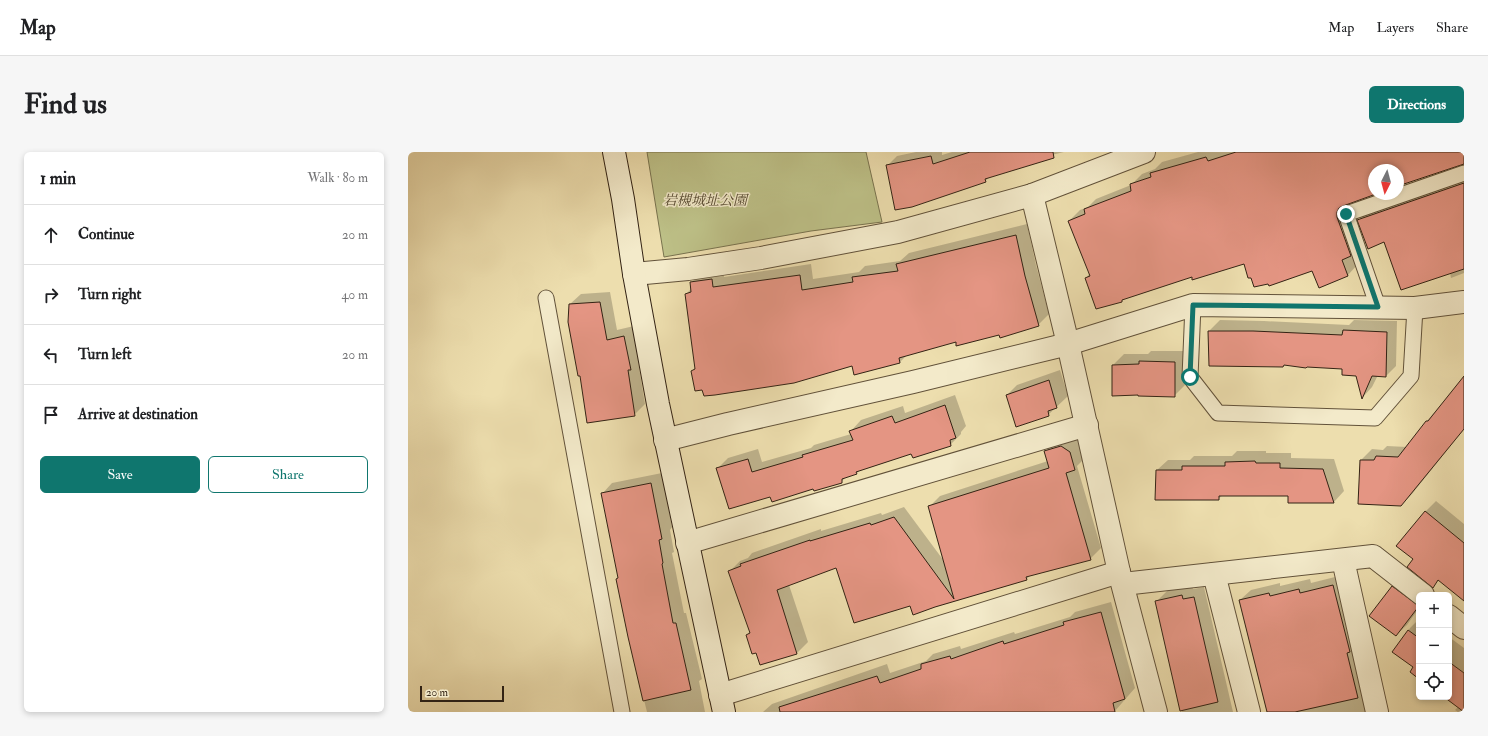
<!DOCTYPE html>
<html lang="en">
<head>
<meta charset="utf-8">
<style>
	:root { --surface:#fff; --page:#f6f6f6; --text:#202124; --muted:#757577; --line:#e0e0e0; --accent:#0f766e }
	body { margin:0; font-family:"IM FELL Double Pica","Noto Serif JP",serif; background:var(--page); color:var(--text) }
	.controls { position:absolute; right:12px; bottom:12px; display:grid; overflow:hidden; border-radius:6px; box-shadow:0 2px 6px #0003 }
	.controls button { width:36px; height:36px; display:grid; place-items:center; padding:0; border:0; border-bottom:1px solid var(--line); background:var(--surface); color:var(--text); font:20px sans-serif }
	.compass { position:absolute; left:960px; top:12px; width:36px; height:36px; border-radius:50%; background:var(--surface); box-shadow:0 2px 6px #0003; rotate:186deg }
	.scale { position:absolute; left:12px; bottom:10px; width:84px; box-sizing:border-box; padding-left:4px; border:2px solid #332314; border-top:0; font-size:11px; line-height:14px; white-space:nowrap; color:#332314; -webkit-text-stroke:3px #f3eaca; paint-order:stroke }
	.stop { position:absolute; width:12px; height:12px; margin:-9px; border:3px solid #0f766e; border-radius:50%; background:#fff }
	.stop.end { background:#0f766e; border-color:#fff; box-shadow:0 1px 4px #0008 }
	.list { margin:0; padding:0; list-style:none }
	h2 { display:flex; justify-content:space-between; align-items:center; height:52px; margin:0; padding:0 16px; font-size:17px }
	h2 small { font-size:13px; font-weight:400; color:var(--muted) }
	.list li { display:grid; grid-template-columns:26px 1fr auto; gap:12px; align-items:center; box-sizing:border-box; height:60px; padding:0 16px; border-top:1px solid var(--line) }
	.list b { display:block; font-size:15px; white-space:nowrap }
	.list em { font-size:13px; font-style:normal; color:var(--muted) }
	.actions { display:flex; gap:8px; padding:12px 16px }
	.actions a { flex:1; padding:9px 0; border:1px solid var(--accent); border-radius:6px; text-align:center; font-size:14px; color:var(--accent) }
	.actions .main { background:var(--accent); color:#fff }
	.icon { flex:none; width:22px; height:22px; fill:none; stroke:currentColor; stroke-width:2; stroke-linecap:round; stroke-linejoin:round }
	.map { position:relative; flex:none; width:1056px; height:560px; overflow:hidden; border-radius:6px }
	header { display:flex; align-items:center; gap:24px; box-sizing:border-box; height:56px; padding:0 20px; background:var(--surface); border-bottom:1px solid var(--line) }
	header strong { font-size:19px }
	nav { display:flex; gap:22px; margin-inline-start:auto; font-size:14px }
	.intro { display:flex; align-items:center; justify-content:space-between; box-sizing:border-box; height:96px; padding:0 24px }
	h1 { margin:0; font-size:28px }
	.button { padding:10px 18px; border-radius:6px; background:var(--accent); color:#fff; font-size:14px; font-weight:700 }
	main { display:flex; gap:24px; padding:0 24px }
	aside { flex:1; background:var(--surface); border-radius:6px; box-shadow:0 2px 6px #0003 }
	.map>svg:first-child { display:block }
	.green { fill:#bdc087; stroke:#78724e }
	.shadow { fill:#0003 }
	.building { fill:#e49583; stroke:#332314 }
	.lines { fill:none; stroke-linecap:round; stroke-linejoin:round }
	.lane-casing { stroke:#62523a; stroke-width:17 }
	.street-casing { stroke:#62523a; stroke-width:24 }
	.secondary-casing { stroke:#332314; stroke-width:24 }
	.lane { stroke:#f3eaca; stroke-width:15 }
	.street { stroke:#f3eaca; stroke-width:22 }
	.secondary { stroke:#f3eaca; stroke-width:22 }
	.route { stroke:#0f766e; stroke-width:5 }
	.labels { text-anchor:middle; dominant-baseline:central; stroke-width:3; stroke-linejoin:round; paint-order:stroke }
	.park-label { font-size:14px; font-style:italic; fill:#564a31; stroke:#f3eaca }
</style>
</head>
<body>
<header>
<strong>Map</strong>
<nav><a>Map</a><a>Layers</a><a>Share</a></nav>
</header>
<div class="intro"><h1>Find us</h1><a class="button">Directions</a></div>
<main>
<aside>
<h2>1 min<small>Walk · 80 m</small></h2>
<ul class="list">
<li><svg class="icon" aria-label="ahead" viewBox="0 0 24 24"><path d="M12 20V5M6 11l6-6 6 6"/></svg><div><b>Continue</b></div><em>20 m</em></li>
<li><svg class="icon" aria-label="right" viewBox="0 0 24 24"><path d="M7 20v-9h11M14 6l5 5-5 5"/></svg><div><b>Turn right</b></div><em>40 m</em></li>
<li><svg class="icon" aria-label="left" viewBox="0 0 24 24"><path d="M17 20v-9H6M10 6l-5 5 5 5"/></svg><div><b>Turn left</b></div><em>20 m</em></li>
<li><svg class="icon" aria-label="arrive" viewBox="0 0 24 24"><path d="M6 21V4h12l-3 4 3 4H6"/></svg><div><b>Arrive at destination</b></div></li>
</ul>
<div class="actions"><a class="main">Save</a><a>Share</a></div>
</aside>
<div class="map">
<svg width="1056" height="560" viewBox="0 0 1056 560">
	<rect width="100%" height="100%" fill="#eddeae"/>
	<filter id="stains"><feTurbulence type="fractalNoise" baseFrequency=".005" numOctaves="4"/><feColorMatrix values="0 0 0 0 .2 0 0 0 0 .09 0 0 0 0 .02 0 0 0 .5 -.17"/></filter>
	<radialGradient id="worn" r=".72"><stop offset=".6" stop-color="#630" stop-opacity="0"/><stop offset="1" stop-color="#630" stop-opacity=".3"/></radialGradient>
	<polygon class="green" points="239,0 458,0 474,70 403,79 256,105"/>
	<g class="shadow">
		<polygon points="508,0 534,0 534,3 544,0 656,0 631,6 583,24 577,29 479,14 489,4"/>
		<polygon points="790,0 1056,0 1056,11 990,34 990,18 966,18 966,42 967,42 940,52 950,112 940,123 911,135 904,118 860,131 844,125 836,111 784,124 716,146 713,149 678,126 682,121 661,69 672,58 680,55 688,47 723,33 734,22 747,17 754,10"/>
		<polygon points="1056,24 1056,121 1043,126 1042,121 976,89 951,68 961,57"/>
		<polygon points="619,72 628,113 641,162 630,173 592,182 548,189 499,203 492,210 284,219 288,215 278,142 283,137 283,131 294,119 315,116 316,125 403,112 405,127 451,120 457,114 492,109 501,101"/>
		<polygon points="202,140 209,178 226,174 233,206 230,209 237,252 226,263 162,152 173,142"/>
		<polygon points="812,168 856,169 941,173 946,168 989,169 988,214 978,224 970,223 964,235 955,245 949,223 935,216 801,179"/>
		<polygon points="743,199 777,199 777,233 766,244 705,213 716,202 740,202"/>
		<polygon points="652,218 660,244 640,263 599,243 609,233"/>
		<polygon points="1056,226 1056,277 1004,342 993,353 953,308 964,297 975,298 979,294 999,295 1019,269"/>
		<polygon points="547,243 558,274 553,280 553,282 542,293 504,300 452,318 449,321 438,325 433,330 363,344 309,317 320,306 350,297 354,310 403,296 406,293 443,282 443,279 453,268 495,254 497,261"/>
		<polygon points="664,284 673,290 677,306 669,314 693,396 682,407 623,422 619,427 527,454 429,415 381,433 400,490 389,501 352,512 349,500 339,483 342,479 321,420 332,409 340,406 344,401 413,377 413,379 473,361 474,363 496,355 536,409 521,355 532,344 640,309 638,299 648,288"/>
		<polygon points="829,299 858,299 858,301 883,301 883,306 926,307 936,339 926,350 881,350 881,343 815,343 810,347 749,318 760,308 782,308 786,304 824,304"/>
		<polygon points="254,321 264,375 262,378 266,400 264,401 276,461 278,461 294,527 291,529 297,560 239,560 228,516 194,342 204,331"/>
		<polygon points="1028,349 1056,372 1056,448 1031,428 1025,434 1006,407 1017,360"/>
		<polygon points="935,423 962,560 860,560 832,448 843,438 872,431 872,434 902,427 903,431"/>
		<polygon points="995,424 1011,443 1011,456 999,473 988,483 984,435"/>
		<polygon points="784,433 785,437 796,435 825,560 774,560 748,450 759,439"/>
		<polygon points="703,450 727,536 707,559 702,560 355,560 364,552 479,512 482,521 518,509 525,502 552,494 553,497 606,480 607,482 662,465 667,460"/>
		<polygon points="1011,467 1011,526 1007,515 985,500 1002,476"/>
		<polygon points="1041,485 1056,496 1056,560 1050,560 1047,558 1050,555 1037,545 1041,545"/>
	</g>
	<g class="building">
		<polygon points="562,0 645,0 646,6 577,27 578,30 504,55 487,58 478,13 523,4 525,12"/>
		<polygon points="828,0 1056,0 1056,12 990,34 990,18 966,18 966,42 968,42 935,54 931,56 929,60 929,65 943,104 934,108 940,124 911,136 904,119 861,134 860,132 846,135 843,126 840,126 836,112 784,128 784,125 714,148 714,150 688,157 677,126 682,124 660,69 677,62 676,57 723,39 722,32 743,25 742,21 798,5 800,9"/>
		<polygon points="1056,31 1056,117 993,138 976,90 960,97 949,68"/>
		<polygon points="608,83 617,124 631,174 592,186 591,183 548,194 548,190 491,206 492,211 446,223 444,214 386,231 307,243 296,244 294,238 287,239 283,219 287,217 277,142 283,140 282,130 304,127 305,135 392,123 394,138 445,130 444,125 490,119 488,112"/>
		<polygon points="192,150 199,188 216,184 223,218 220,218 227,264 179,271 172,224 170,224 160,170 161,152"/>
		<polygon points="935,178 979,180 978,225 964,224 954,247 948,224 934,223 934,217 899,215 898,216 876,213 875,215 801,214 800,179 845,179 934,183"/>
		<polygon points="731,209 767,210 767,245 730,244 730,243 704,244 704,213 731,212"/>
		<polygon points="1056,224 1056,277 993,354 950,352 952,308 966,308 968,304 990,305 1018,269 1020,269"/>
		<polygon points="641,228 649,256 640,259 641,264 608,275 598,243"/>
		<polygon points="537,253 548,286 542,288 543,294 505,306 503,302 448,320 449,322 434,327 434,331 406,339 405,337 364,350 362,345 321,357 308,316 340,307 344,320 395,305 394,303 445,288 441,279 484,264 487,271"/>
		<polygon points="653,294 662,300 667,318 658,321 683,408 618,425 619,428 527,455 505,463 502,454 446,471 428,416 369,438 389,502 352,513 348,501 344,502 338,483 342,481 320,419 333,414 332,412 402,388 402,389 462,371 463,373 486,365 546,447 520,354 641,316 636,299"/>
		<polygon points="847,309 848,311 872,311 872,316 915,317 926,351 880,351 880,344 811,344 811,348 747,348 748,318 774,318 774,314 817,314 817,310"/>
		<polygon points="243,331 254,387 251,388 255,411 254,412 265,471 268,471 283,538 235,549 220,485 208,427 210,426 193,341"/>
		<polygon points="1017,359 1056,391 1056,449 1030,428 1025,436 999,415 1005,407 988,394"/>
		<polygon points="925,433 942,500 939,501 950,546 887,560 859,560 831,448 861,441 862,444 891,437 892,441"/>
		<polygon points="984,434 1011,454 988,484 961,464"/>
		<polygon points="774,443 775,447 786,445 810,550 772,559 747,449"/>
		<polygon points="693,460 717,547 705,551 707,560 372,560 371,555 469,524 472,531 513,517 513,512 542,504 543,507 595,489 596,492 656,473 655,470"/>
		<polygon points="1000,478 1011,486 1011,527 1002,520 1005,515 984,500"/>
		<polygon points="1041,510 1056,521 1056,560 1036,545 1041,545"/>
	</g>
	<g class="lines">
		<g class="lane-casing">
			<g id="lane">
				<polyline points="138,146 214,560"/>
				<polyline points="785,153 782,225 810,261 967,266 1003,224 1007,156"/>
				<polyline points="970,155 938,62 1056,21"/>
			</g>
		</g>
		<g class="street-casing">
			<g id="street">
				<polyline points="624,43 660,192 711,420 748,560"/>
				<polyline points="226,122 280,117 353,106 490,80 624,43 736,0"/>
				<polyline points="257,288 320,272 505,230 660,192 785,153 1007,156 1056,150"/>
				<polyline points="279,391 679,273"/>
				<polyline points="935,408 969,560"/>
				<polyline points="806,422 841,560"/>
				<polyline points="715,432 965,404 1015,443"/>
				<polyline points="1041,464 1056,476"/>
				<polyline points="312,543 711,420"/>
			</g>
		</g>
		<g class="secondary-casing">
			<polyline id="secondary" points="206,0 215,47 226,122 250,252 316,560"/>
		</g>
		<use href="#lane" class="lane"/>
		<use href="#street" class="street"/>
		<use href="#secondary" class="secondary"/>
	</g>
	<g class="lines">
		<polyline class="route" points="782,225 785,153 970,155 938,62"/>
	</g>
	<g class="labels">
		<g class="park-label">
			<text x="297" y="48">岩槻城址公園</text>
		</g>
	</g>
	<rect width="100%" height="100%" filter="url(#stains)"/>
	<rect width="100%" height="100%" fill="url(#worn)"/>
</svg>
<div class="controls">
<button>+</button>
<button>−</button>
<button><svg class="icon" aria-label="locate" viewBox="0 0 24 24"><circle cx="12" cy="12" r="6"/><path d="M12 2v4M12 18v4M2 12h4M18 12h4"/></svg></button>
</div>
<svg class="compass" viewBox="-18 -18 36 36"><path d="M0-13l5 13h-10z" fill="#e53935"/><path d="M0 13l5-13h-10z" fill="#757577"/></svg>
<div class="scale">20 m</div>
<div class="stop" style="left:782px;top:225px"></div>
<div class="stop end" style="left:938px;top:62px"></div>
</div>
</main>
</body>
</html>
